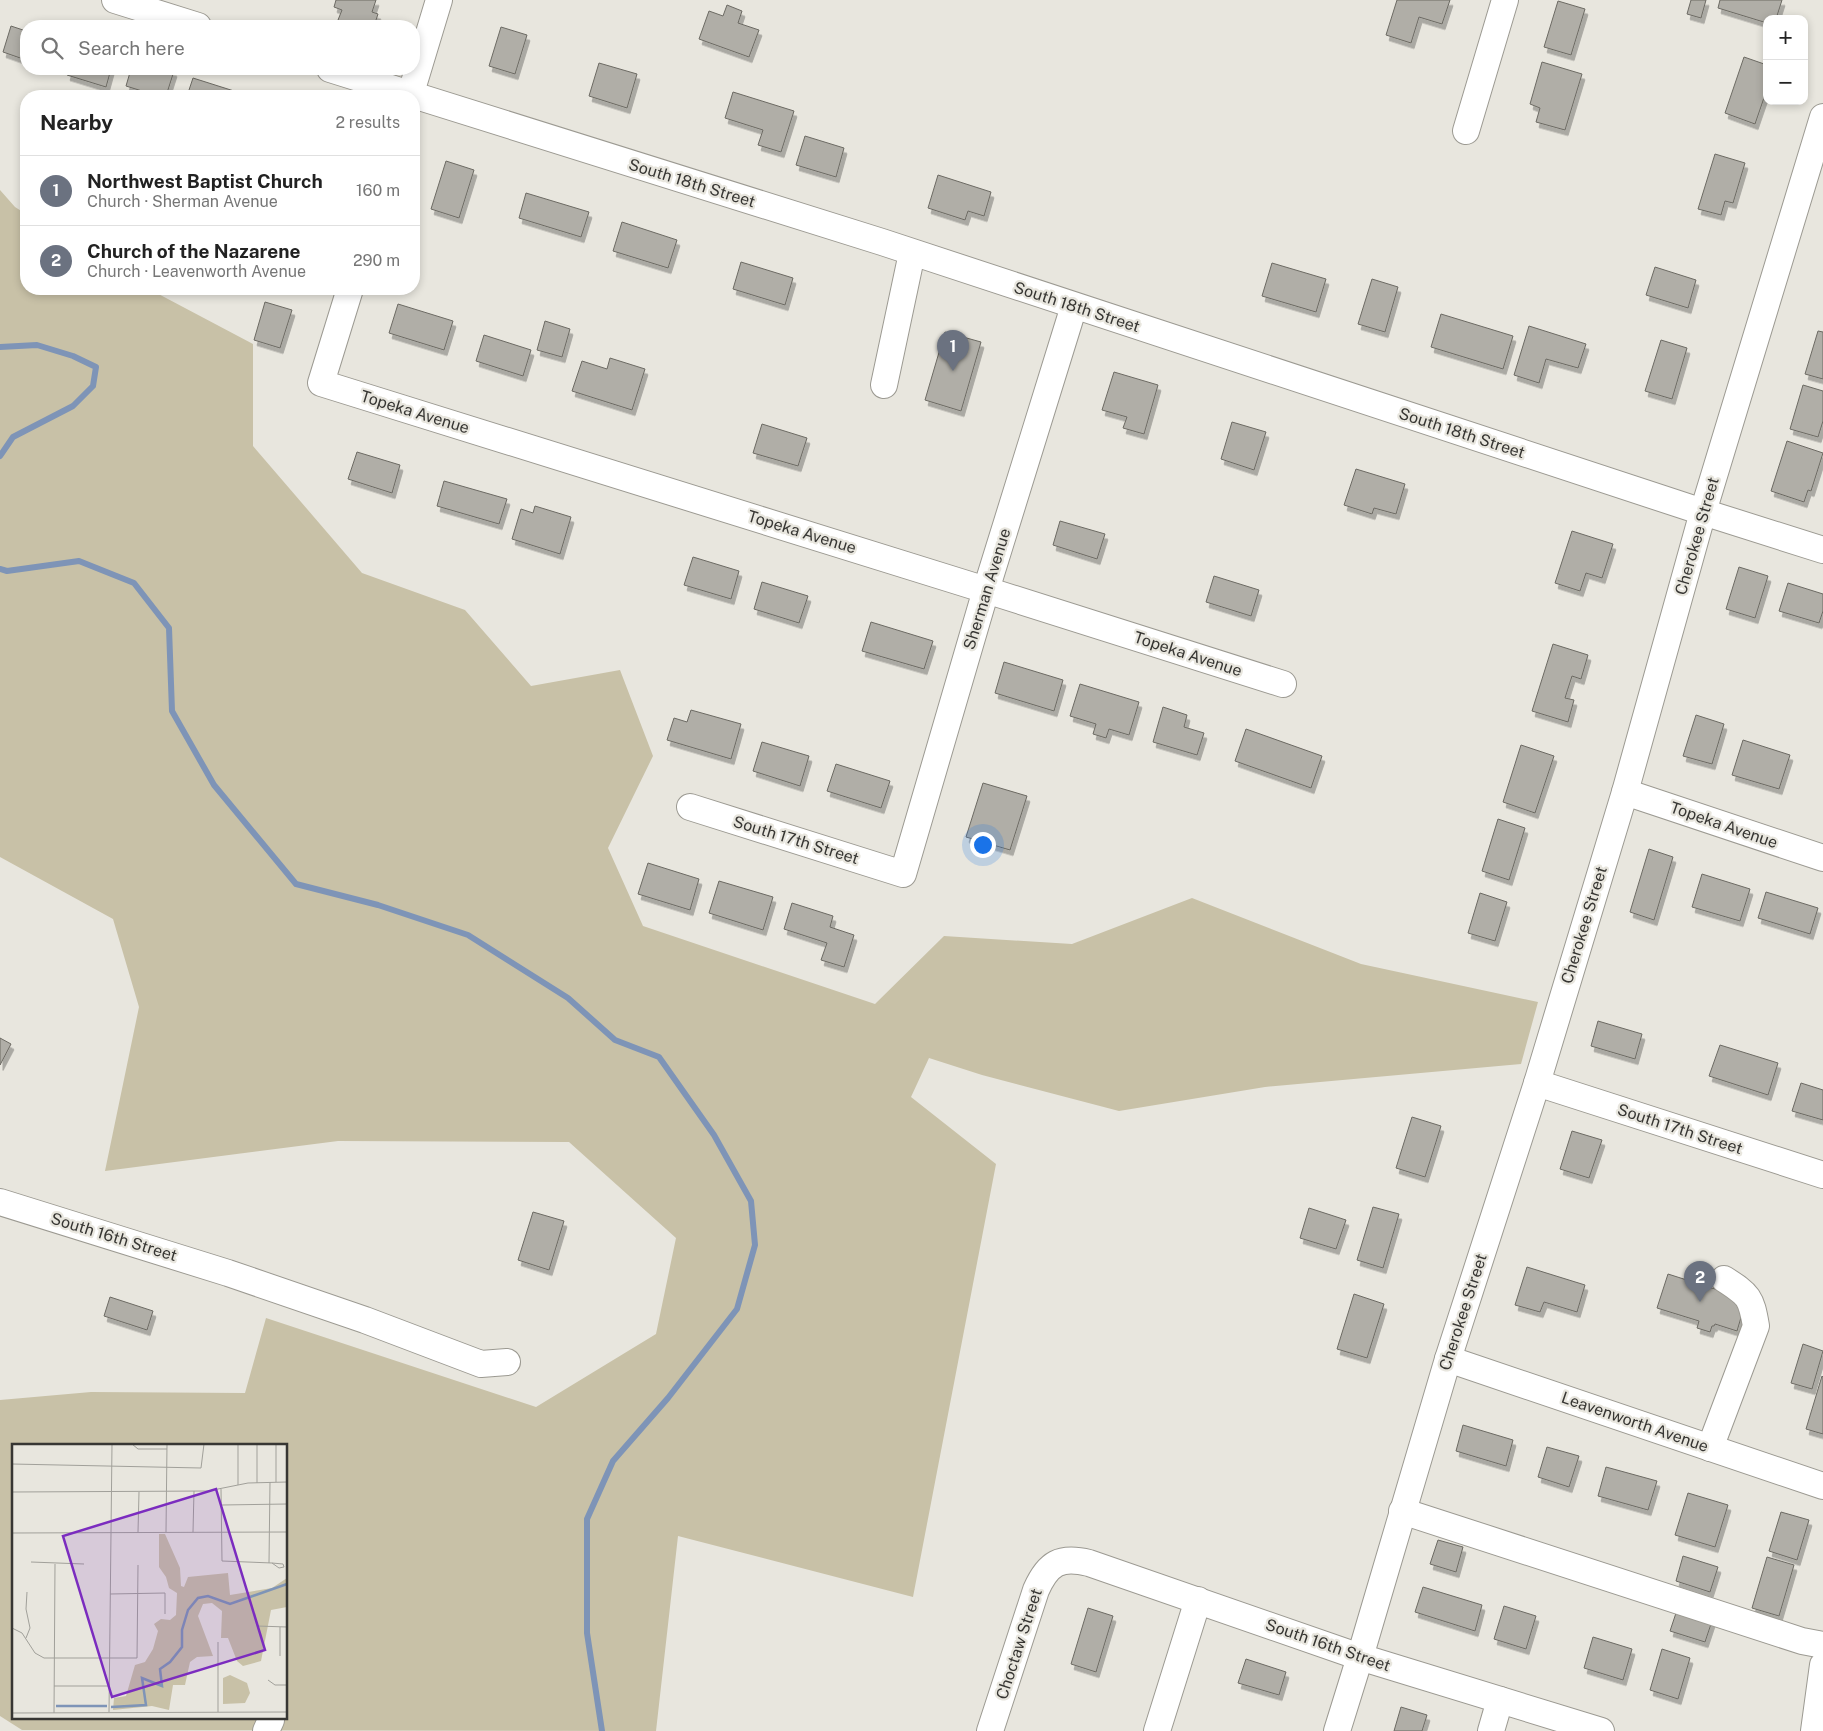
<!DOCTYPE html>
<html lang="en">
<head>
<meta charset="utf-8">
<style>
	:root { --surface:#fff; --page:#f6f6f6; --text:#222; --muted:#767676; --line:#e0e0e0; --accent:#ea580c }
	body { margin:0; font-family:"Public Sans",sans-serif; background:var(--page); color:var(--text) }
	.controls { position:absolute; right:15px; top:15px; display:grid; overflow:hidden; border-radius:10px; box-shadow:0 2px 8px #0003 }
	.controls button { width:45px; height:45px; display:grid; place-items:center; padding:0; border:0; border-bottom:1px solid var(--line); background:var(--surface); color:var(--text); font:25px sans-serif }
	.you { position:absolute; left:982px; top:844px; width:18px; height:18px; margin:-12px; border:4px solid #fff; border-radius:50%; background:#1a73e8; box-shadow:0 0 0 8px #1a73e833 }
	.badge { display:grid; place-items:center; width:32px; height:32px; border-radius:50%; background:var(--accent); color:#fff; font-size:16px; font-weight:700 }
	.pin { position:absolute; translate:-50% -41px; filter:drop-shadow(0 1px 2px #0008) }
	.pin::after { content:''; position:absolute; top:26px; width:18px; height:15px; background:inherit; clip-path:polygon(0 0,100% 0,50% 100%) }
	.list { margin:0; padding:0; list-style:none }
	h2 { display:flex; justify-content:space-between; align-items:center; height:65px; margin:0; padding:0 20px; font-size:21px }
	h2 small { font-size:16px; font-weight:400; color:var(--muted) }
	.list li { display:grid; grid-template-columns:32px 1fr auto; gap:15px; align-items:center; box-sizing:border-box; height:70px; padding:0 20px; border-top:1px solid var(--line) }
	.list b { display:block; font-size:19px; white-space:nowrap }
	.list p { margin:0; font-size:16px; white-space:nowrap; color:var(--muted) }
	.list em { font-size:16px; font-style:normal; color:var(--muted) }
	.icon { flex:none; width:28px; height:28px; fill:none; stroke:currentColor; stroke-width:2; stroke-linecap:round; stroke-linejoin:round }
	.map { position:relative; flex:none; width:1823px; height:1731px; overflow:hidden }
	.search { position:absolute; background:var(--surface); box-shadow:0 2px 8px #0003; left:20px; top:20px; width:400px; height:55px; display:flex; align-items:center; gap:12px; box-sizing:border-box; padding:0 18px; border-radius:20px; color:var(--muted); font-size:19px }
	.panel { position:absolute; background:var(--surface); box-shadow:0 2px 8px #0003; left:20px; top:90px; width:400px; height:205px; border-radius:20px }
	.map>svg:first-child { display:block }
	.green { fill:#c8c1a7; fill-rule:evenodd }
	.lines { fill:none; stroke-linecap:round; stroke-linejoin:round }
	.stream { stroke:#7e94b7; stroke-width:6 }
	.building { fill:#b0aea7; stroke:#6c6a63; filter:url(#shadow) }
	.minor-casing { stroke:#9c9a92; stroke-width:28 }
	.minor { stroke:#fff; stroke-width:26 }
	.labels { text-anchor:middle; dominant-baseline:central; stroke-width:4.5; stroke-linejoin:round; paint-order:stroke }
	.street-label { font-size:16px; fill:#373633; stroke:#e8e6de }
	.inset-river { fill:none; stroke:#7e94b7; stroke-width:2.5 }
	.inset-road { fill:none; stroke:#a1a09a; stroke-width:1 }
	.view { fill:#7b2cbf; fill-opacity:0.15; stroke:#7b2cbf; stroke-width:2.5 }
	.inset-edge { fill:none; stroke:#373633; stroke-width:2.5 }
</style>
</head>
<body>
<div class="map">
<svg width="1823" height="1731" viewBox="0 0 1823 1731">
	<defs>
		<filter id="shadow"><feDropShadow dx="3" dy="5.5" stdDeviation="0" flood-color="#0004"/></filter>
	</defs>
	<rect width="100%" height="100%" fill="#e8e6de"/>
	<path class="green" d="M 0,190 L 15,207 L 26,214 L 26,289 L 149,289 L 253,344 L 253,446 L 362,573 L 465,610 L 531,686 L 620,670 L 653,756 L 608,848 L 643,926 L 875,1004 L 944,936 L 1072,944 L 1192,898 L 1361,964 L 1538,1002 L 1521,1064 L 1265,1087 L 1119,1111 L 982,1075 L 929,1058 L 911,1097 L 996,1164 L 913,1597 L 678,1536 L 656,1731 L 22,1730 L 0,1716 L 0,1400 L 91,1392 L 245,1393 L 266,1318 L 536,1407 L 656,1334 L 676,1238 L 569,1142 L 338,1141 L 105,1171 L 139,1007 L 113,919 L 0,857 ZM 14,1445 L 286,1445 L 286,1717 L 14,1717 Z"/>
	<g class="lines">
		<g class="stream">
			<polyline points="0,347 37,345 73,356 96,367 93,386 73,406 13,437 0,456"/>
			<polyline points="0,569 7,571 79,561 134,583 169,628 172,711 214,785 296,884 378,905 468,935 568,998 615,1040 659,1057 714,1135 751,1201 755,1245 737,1309 668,1398 613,1461 587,1519 587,1633 602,1731"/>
		</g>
	</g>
	<g class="building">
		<polygon points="336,0 376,0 372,12 378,14 374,26 356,26 338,20 342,10 334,7"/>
		<polygon points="1397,0 1450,0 1442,24 1419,17 1411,43 1386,35"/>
		<polygon points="1691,0 1706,0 1701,18 1687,14"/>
		<polygon points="1720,0 1782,0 1776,19 1767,19 1767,23 1718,8"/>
		<polygon points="1558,1 1585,9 1571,55 1544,47"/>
		<polygon points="727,5 742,11 738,23 759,30 749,57 699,39 709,11 723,16"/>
		<polygon points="11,26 26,31 26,60 3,52"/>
		<polygon points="501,27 527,35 515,74 489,66"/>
		<polygon points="1744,57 1767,65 1767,89 1755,124 1725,113"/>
		<polygon points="1542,62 1582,74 1565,130 1536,122 1540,108 1530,104"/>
		<polygon points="599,63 637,74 627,108 589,96"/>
		<polygon points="69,69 111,69 106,87 67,75"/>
		<polygon points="131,69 167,69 174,71 166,96 158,96 126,86"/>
		<polygon points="193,78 234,91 233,96 187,96"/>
		<polygon points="733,92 794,111 781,152 758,145 763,130 725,118"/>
		<polygon points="805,136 844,148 836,177 796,165"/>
		<polygon points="1715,154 1745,163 1733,203 1725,201 1721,215 1698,209"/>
		<polygon points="446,161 474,170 459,218 431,209"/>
		<polygon points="938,175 991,192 984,216 968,211 965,220 928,208"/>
		<polygon points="526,193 589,212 581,237 519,218"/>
		<polygon points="622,222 677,240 668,268 613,251"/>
		<polygon points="741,262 793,278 785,305 733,289"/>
		<polygon points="1272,263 1326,279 1316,312 1262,296"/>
		<polygon points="1655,267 1696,280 1688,308 1646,295"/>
		<polygon points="1372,279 1398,287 1385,332 1358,324"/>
		<polygon points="265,302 292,310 280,348 254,340"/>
		<polygon points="398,304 453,321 444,350 389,333"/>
		<polygon points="1441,314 1513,336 1503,369 1431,347"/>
		<polygon points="545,321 570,329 562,357 537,350"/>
		<polygon points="1529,326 1586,344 1578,368 1546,359 1539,383 1514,375"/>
		<polygon points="1818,331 1823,332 1823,379 1805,374"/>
		<polygon points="945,332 981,342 961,411 925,400"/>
		<polygon points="484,335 531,350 523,376 476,361"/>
		<polygon points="1661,340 1687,348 1672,399 1645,391"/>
		<polygon points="610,358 645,369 632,410 572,391 582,361 607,369"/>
		<polygon points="1114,372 1158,385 1144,434 1123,428 1127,417 1102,410"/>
		<polygon points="1803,385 1823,391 1823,421 1818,437 1790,429"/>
		<polygon points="1232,422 1266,432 1254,470 1221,459"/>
		<polygon points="762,424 807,438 798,466 753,453"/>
		<polygon points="1787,441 1823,453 1811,491 1808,490 1804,502 1771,491"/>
		<polygon points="357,452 400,465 392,493 348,479"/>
		<polygon points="1356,469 1405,484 1396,514 1374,508 1372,514 1344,505"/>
		<polygon points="444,481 507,499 499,524 437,506"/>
		<polygon points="535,506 571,517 560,554 512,539 521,509 533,513"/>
		<polygon points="1060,521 1105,534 1097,559 1053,545"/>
		<polygon points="1572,531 1613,544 1602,578 1586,573 1580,591 1555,583"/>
		<polygon points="693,557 739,571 731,599 684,585"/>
		<polygon points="1739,567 1768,576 1755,618 1726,609"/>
		<polygon points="1214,576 1259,590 1251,616 1206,602"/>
		<polygon points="762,582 808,596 799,623 754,609"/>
		<polygon points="1788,583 1823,594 1823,611 1819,623 1779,611"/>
		<polygon points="871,622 933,641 924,669 862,651"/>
		<polygon points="1553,644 1588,655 1581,679 1572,676 1565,698 1574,700 1568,722 1532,711"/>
		<polygon points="1004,662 1063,680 1054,711 995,693"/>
		<polygon points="1080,684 1139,702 1129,735 1109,729 1106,738 1093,734 1096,724 1070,716"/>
		<polygon points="1163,707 1187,715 1184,727 1204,733 1197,755 1153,742"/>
		<polygon points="691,710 741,724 731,759 667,740 674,718 687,722"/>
		<polygon points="1696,715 1724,724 1712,764 1683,756"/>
		<polygon points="1246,729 1322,756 1311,788 1235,761"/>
		<polygon points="1743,740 1790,755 1779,789 1732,775"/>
		<polygon points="762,742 809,756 800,786 753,771"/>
		<polygon points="1521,745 1554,756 1535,813 1503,802"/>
		<polygon points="836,764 890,781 881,808 827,791"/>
		<polygon points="983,783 1027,796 1010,850 966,837"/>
		<polygon points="1498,819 1525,828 1509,880 1482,871"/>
		<polygon points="1649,849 1673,857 1654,920 1630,912"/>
		<polygon points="648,863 699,879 690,910 638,894"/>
		<polygon points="1702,874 1750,889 1740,921 1692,907"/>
		<polygon points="719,881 773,897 763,930 709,913"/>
		<polygon points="1766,892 1818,908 1810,934 1758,918"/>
		<polygon points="1480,893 1507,902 1495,941 1468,933"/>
		<polygon points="792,903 833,916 830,927 854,935 844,967 821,960 827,943 784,929"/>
		<polygon points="1598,1021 1642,1034 1635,1059 1591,1046"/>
		<polygon points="0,1038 11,1044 0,1065"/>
		<polygon points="1720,1045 1778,1063 1768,1095 1709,1076"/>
		<polygon points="1801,1083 1823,1090 1823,1120 1792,1111"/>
		<polygon points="1412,1117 1441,1126 1425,1177 1396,1168"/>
		<polygon points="1572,1131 1602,1140 1589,1178 1560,1169"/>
		<polygon points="1373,1207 1399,1214 1383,1268 1357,1260"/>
		<polygon points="1309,1208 1346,1220 1336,1249 1300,1238"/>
		<polygon points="533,1212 564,1221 549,1270 518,1260"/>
		<polygon points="1527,1267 1585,1285 1577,1312 1544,1302 1540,1312 1515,1305"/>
		<polygon points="1668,1274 1737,1296 1745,1304 1737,1331 1715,1324 1714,1326 1712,1326 1710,1332 1697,1328 1699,1321 1657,1308"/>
		<polygon points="1354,1294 1384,1304 1367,1358 1337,1349"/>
		<polygon points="110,1297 153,1311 147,1330 104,1316"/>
		<polygon points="1803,1344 1823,1351 1812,1389 1791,1383"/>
		<polygon points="1822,1376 1823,1377 1823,1434 1806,1429"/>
		<polygon points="1463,1425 1513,1440 1506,1466 1456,1451"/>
		<polygon points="1547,1447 1579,1456 1569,1487 1538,1477"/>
		<polygon points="1606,1467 1657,1481 1648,1510 1598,1496"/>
		<polygon points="1688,1493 1728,1505 1715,1547 1675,1535"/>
		<polygon points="1781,1512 1809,1520 1797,1560 1769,1551"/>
		<polygon points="1438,1540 1463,1547 1456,1572 1430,1564"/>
		<polygon points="1683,1556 1718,1567 1710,1592 1676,1581"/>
		<polygon points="1767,1557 1794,1565 1779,1616 1752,1608"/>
		<polygon points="1423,1587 1482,1605 1475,1631 1415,1612"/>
		<polygon points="1504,1606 1536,1616 1526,1649 1494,1639"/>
		<polygon points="1678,1607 1713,1618 1705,1642 1670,1631"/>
		<polygon points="1088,1608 1113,1616 1096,1672 1071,1664"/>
		<polygon points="1593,1637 1632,1649 1623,1680 1584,1668"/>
		<polygon points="1662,1649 1690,1658 1678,1699 1650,1690"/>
		<polygon points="1246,1659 1286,1672 1279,1695 1238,1683"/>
		<polygon points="1401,1707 1427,1715 1422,1731 1394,1731"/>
	</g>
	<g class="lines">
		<g class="minor-casing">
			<g id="minor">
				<polyline points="115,0 198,26"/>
				<polyline points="330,69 882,242 1703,512 1823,550"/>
				<polyline points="410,96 439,0"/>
				<polyline points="1466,131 1505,0"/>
				<polyline points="350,289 321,383 986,590 1283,684"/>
				<polyline points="884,385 912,253"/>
				<polyline points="1625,792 1823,858"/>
				<polyline points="690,807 903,874 986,590 1074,306"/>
				<polyline points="1537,1083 1823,1175"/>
				<polyline points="0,1202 228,1273 365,1320 481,1364 507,1362"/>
				<polyline points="1448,1359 1823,1486"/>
				<path d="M 1710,1448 L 1756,1326 C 1751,1297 1749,1295 1724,1279"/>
				<polyline points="1402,1511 1802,1641 1823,1645"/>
				<polyline points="266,1731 271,1720"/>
				<path d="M 990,1731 L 1036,1590 C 1048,1563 1060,1556 1089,1563 L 1360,1657 L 1601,1731"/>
				<polyline points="1157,1731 1198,1600"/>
				<polyline points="1337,1731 1360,1657 1448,1359 1537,1083 1625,792 1703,512 1823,117"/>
				<polyline points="1491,1731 1500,1700"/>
				<polyline points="1814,1731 1823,1665"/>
			</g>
		</g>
		<use href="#minor" class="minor"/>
	</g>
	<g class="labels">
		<g class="street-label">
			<text transform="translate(692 183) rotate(17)">South 18th Street</text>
			<text transform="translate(1077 307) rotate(18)">South 18th Street</text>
			<text transform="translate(415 412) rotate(17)">Topeka Avenue</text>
			<text transform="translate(1462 433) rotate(18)">South 18th Street</text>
			<text transform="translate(802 532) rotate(17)">Topeka Avenue</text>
			<text transform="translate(1697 536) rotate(-74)">Cherokee Street</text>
			<text transform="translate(987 589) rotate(-73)">Sherman Avenue</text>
			<text transform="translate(1188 654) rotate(18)">Topeka Avenue</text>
			<text transform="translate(1724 825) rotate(19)">Topeka Avenue</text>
			<text transform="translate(796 840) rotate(17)">South 17th Street</text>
			<text transform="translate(1584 925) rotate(-73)">Cherokee Street</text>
			<text transform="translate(1680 1129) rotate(18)">South 17th Street</text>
			<text transform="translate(114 1237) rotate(17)">South 16th Street</text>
			<text transform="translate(1463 1312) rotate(-72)">Cherokee Street</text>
			<text transform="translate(1635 1422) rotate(19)">Leavenworth Avenue</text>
			<text transform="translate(1019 1644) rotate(-72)">Choctaw Street</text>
			<text transform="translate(1328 1645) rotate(19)">South 16th Street</text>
		</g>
	</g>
	<g transform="translate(12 1444)">
		<rect width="275" height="275" fill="#e8e6de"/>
		<path d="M 147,90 L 153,90 L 168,124 L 169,142 L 172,143 L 176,133 L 216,129 L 218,151 L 260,144 L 275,134 L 275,163 L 259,166 L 249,217 L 231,222 L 225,217 L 216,194 L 209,194 L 210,167 L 200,159 L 191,160 L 186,172 L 201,212 L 185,213 L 178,218 L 173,241 L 161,241 L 157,266 L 140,262 L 101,266 L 102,254 L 114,252 L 123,221 L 133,218 L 141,205 L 146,187 L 142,180 L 149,175 L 158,176 L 164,171 L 165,149 L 157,144 L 154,133 L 147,123 ZM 218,231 L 235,239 L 238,249 L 233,259 L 211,260 L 211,234 Z" fill="#c8c1a7"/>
		<path class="inset-river" d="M 44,262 L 95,262M 99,263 L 134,261 L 130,234 L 150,242 L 148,225 L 158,218 L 170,203 L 170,186 L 176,166 L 186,154 L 196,152 L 218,160 L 275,140"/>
		<path class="inset-road" d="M 120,0 L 126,5 L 155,5M 226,0 L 226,41M 0,20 L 189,24 L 192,0M 264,38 L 264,0M 245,39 L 245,0M 209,45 L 210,117 L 260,119 L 267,124 L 272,123 L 271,120 L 260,119M 0,48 L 196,47 L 236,39 L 275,38M 210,61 L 275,60M 126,88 L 127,48M 154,88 L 155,0 L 160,0M 181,88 L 182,47M 0,89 L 275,88M 19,118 L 72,120M 257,119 L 258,38M 98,150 L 153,149 L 153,170M 245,182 L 275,183M 268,183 L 268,212M 0,184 L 10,189 L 23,209 L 32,214 L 125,214 L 126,121M 14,194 L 18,184 L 14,165 L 15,148M 256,236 L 263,241 L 275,241M 42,242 L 97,242M 97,268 L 100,0M 206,268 L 206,198M 0,269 L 275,268M 42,269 L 43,120"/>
		<path class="view" d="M 204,45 L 253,206 L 100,253 L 51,92 Z"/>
		<rect width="275" height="275" class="inset-edge"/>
	</g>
</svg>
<div class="controls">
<button>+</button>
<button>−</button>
</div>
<div class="you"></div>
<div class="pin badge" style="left:953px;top:371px;background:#6b7280">1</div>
<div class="pin badge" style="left:1700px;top:1302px;background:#6b7280">2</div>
<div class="search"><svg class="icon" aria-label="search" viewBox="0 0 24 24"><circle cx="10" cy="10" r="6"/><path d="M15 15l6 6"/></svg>Search here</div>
<section class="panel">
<h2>Nearby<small>2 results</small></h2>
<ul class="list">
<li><span class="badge" style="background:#6b7280">1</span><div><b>Northwest Baptist Church</b><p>Church · Sherman Avenue</p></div><em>160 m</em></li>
<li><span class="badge" style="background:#6b7280">2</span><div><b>Church of the Nazarene</b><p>Church · Leavenworth Avenue</p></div><em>290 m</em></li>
</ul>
</section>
</div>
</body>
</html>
